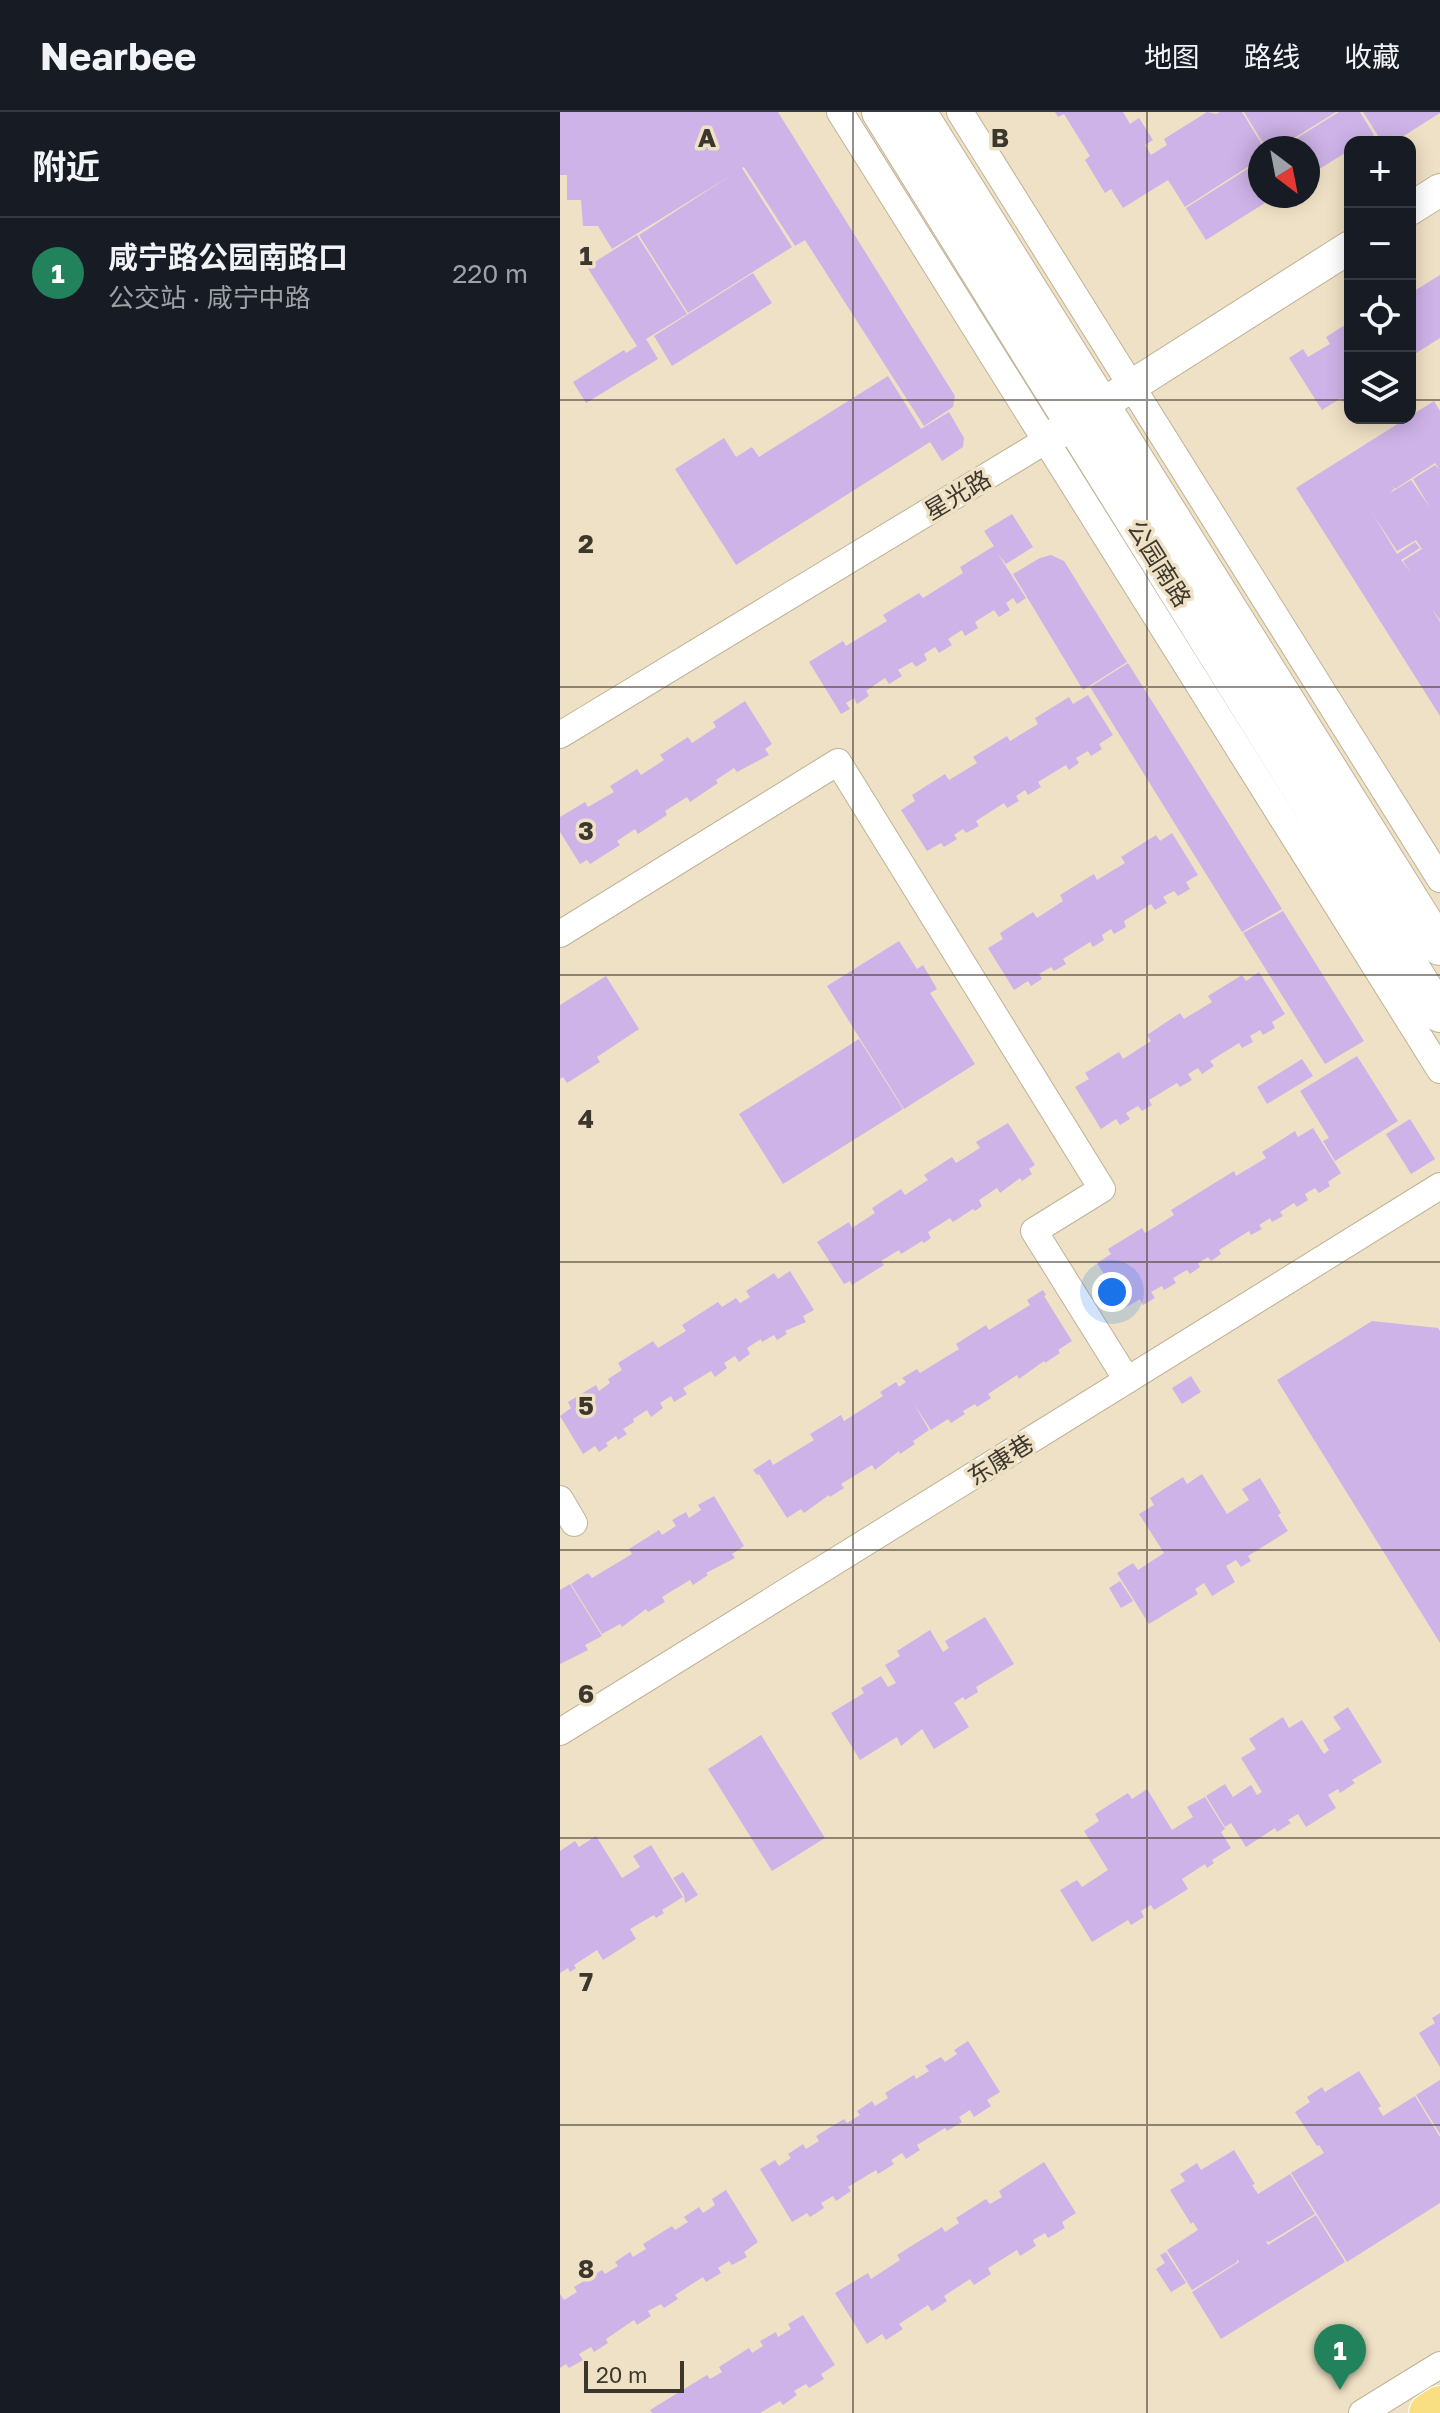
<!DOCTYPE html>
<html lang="zh">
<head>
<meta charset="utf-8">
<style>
	:root { --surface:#171b24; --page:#242831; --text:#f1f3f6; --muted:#9ea1a6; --line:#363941; --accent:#21825b }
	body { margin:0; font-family:"Golos Text","Noto Sans SC",sans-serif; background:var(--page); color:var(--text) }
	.controls { position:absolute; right:24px; top:24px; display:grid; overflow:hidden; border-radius:16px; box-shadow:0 4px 20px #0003 }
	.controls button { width:72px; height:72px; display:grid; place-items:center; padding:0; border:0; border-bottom:2px solid var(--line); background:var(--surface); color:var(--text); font:40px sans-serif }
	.compass { position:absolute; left:688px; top:24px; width:72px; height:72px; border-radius:50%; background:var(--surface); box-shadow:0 4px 20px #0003; rotate:148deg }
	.scale { position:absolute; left:24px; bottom:20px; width:100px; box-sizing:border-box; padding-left:8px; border:4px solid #3c372c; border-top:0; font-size:22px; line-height:28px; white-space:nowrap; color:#3c372c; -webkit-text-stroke:6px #efe1c5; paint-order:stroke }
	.you { position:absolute; left:552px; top:1180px; width:28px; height:28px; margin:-20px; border:6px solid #fff; border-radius:50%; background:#1a73e8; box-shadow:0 0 0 12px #1a73e833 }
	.badge { display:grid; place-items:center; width:52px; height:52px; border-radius:50%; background:var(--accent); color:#fff; font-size:26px; font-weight:700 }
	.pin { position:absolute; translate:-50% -66px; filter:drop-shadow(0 2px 4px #0008) }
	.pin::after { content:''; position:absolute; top:42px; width:28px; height:24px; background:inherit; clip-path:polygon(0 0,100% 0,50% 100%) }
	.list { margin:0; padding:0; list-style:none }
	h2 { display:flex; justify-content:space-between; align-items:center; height:104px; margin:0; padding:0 32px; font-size:34px }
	h2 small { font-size:26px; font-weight:400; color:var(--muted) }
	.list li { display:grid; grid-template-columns:52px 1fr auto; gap:24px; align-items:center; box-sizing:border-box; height:112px; padding:0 32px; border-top:2px solid var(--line) }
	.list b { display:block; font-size:30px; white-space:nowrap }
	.list p { margin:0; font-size:26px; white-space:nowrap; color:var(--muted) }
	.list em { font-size:26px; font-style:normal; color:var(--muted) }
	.icon { flex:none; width:44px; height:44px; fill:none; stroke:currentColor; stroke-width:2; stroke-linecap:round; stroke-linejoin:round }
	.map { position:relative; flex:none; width:880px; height:2301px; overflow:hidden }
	header { display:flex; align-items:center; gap:48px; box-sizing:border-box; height:112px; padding:0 40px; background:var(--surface); border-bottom:2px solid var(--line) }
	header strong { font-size:38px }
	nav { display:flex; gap:44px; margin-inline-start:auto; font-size:28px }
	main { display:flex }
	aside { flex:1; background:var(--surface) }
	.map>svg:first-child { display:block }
	.building { fill:#ceb3e8; fill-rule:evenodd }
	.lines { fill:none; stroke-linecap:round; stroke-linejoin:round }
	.minor-casing { stroke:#bfb297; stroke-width:28 }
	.tertiary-casing { stroke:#bfb297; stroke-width:34 }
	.secondary-casing { stroke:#bfb297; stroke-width:38 }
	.primary-casing { stroke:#fff; stroke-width:42 }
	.minor { stroke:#fff; stroke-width:26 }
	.tertiary { stroke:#fff; stroke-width:32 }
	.secondary { stroke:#fff; stroke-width:36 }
	.primary { stroke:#fade82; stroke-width:40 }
	.grid { fill:none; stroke:#3c372c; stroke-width:2; stroke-opacity:0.55 }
	.labels { text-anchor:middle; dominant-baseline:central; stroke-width:7; stroke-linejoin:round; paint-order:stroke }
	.street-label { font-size:24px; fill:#3c372c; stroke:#efe1c5 }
	.grid-label { font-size:26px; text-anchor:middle; font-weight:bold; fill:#3c372c; stroke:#efe1c5; stroke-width:7; stroke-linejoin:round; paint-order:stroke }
</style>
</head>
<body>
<header>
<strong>Nearbee</strong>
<nav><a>地图</a><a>路线</a><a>收藏</a></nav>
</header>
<main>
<aside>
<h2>附近<small></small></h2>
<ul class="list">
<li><span class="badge">1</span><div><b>咸宁路公园南路口</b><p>公交站 · 咸宁中路</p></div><em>220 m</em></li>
</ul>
</aside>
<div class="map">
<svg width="880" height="2301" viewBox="0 0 880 2301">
	<rect width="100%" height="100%" fill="#efe1c5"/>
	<g class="building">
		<polygon points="0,0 218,0 395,284 393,295 364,314 245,128 235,134 184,55 182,56 232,135 128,201 79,123 173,62 52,137 38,114 23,114 21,88 7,88 7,63 0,63"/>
		<polygon points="495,0 563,0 570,12 579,6 593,28 585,33 591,43 607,33 604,27 647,0 656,2 660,0 682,0 704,36 700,36 700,47 625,95 608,68 563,96 551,77 545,81 525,48 530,44 504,2 498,5"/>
		<polygon points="684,0 776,0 718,36 706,36"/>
		<polygon points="779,0 800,0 814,23 803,30 790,30 790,38 748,64 748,36 721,36"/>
		<polygon points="803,0 880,0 880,1 834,30 822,30"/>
		<polygon points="700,49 700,84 716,84 646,128 626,96"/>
		<polygon points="77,123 127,202 86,227 98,247 26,291 13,270 64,238 66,241 77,234 27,155"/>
		<polygon points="193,161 212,191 112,254 94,224"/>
		<polygon points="880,163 880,226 850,245 850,173 854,179"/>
		<polygon points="790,210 790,286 783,290 781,286 762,298 729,246 743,237 748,245 770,232 766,225"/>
		<polygon points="328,264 361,317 389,300 404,326 403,335 382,349 370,330 176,453 115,357 164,326 176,345 192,335 199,345"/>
		<path d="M 874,289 L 880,299 L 880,508 L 872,497 L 880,510 L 880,604 L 736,376 ZM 875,351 L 880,358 L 875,353 L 853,367 L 871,397 L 851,368 L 835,378 L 839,383 L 835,378 L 830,381 L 834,377 L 833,374 L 835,377 ZM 811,399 L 837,439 L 856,428 L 862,437 L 843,449 L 852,462 L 841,448 L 860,436 L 855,430 L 837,442 Z"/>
		<polygon points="452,402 473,435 446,452 438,442 466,486 457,492 453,486 446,491 450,498 439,505 434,498 415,510 418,516 405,524 402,518 388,527 392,533 379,541 375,535 364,542 367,548 356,555 352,550 338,558 342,564 329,572 325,566 306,579 309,584 297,592 294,586 286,591 290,597 281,602 249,550 283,529 286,534 327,509 323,503 359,481 363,486 403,461 400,455 434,434 424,419"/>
		<polygon points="491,443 504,449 567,550 523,578 453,462 480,446"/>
		<polygon points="568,551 722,797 682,820 530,575"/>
		<polygon points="528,583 553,623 539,632 542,637 531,644 528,639 516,646 519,651 509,658 506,653 478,670 481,675 468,683 465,678 456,684 459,689 447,696 444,691 416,709 419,714 406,721 403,717 394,723 397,727 384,735 381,731 367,739 341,698 355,689 352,683 385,662 389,668 417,651 413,645 447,624 450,629 478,612 475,606 509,585 513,592"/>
		<polygon points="185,589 212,632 205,637 209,643 177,660 174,656 156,668 158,671 130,690 127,685 105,699 107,703 78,722 75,717 57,729 60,733 30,752 27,748 20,752 0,720 0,705 25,690 28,695 54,680 50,674 77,657 81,663 104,648 100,643 128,625 132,631 156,615 153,610"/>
		<polygon points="612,721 638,763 626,770 630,777 618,784 614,779 603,785 607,791 595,798 591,792 564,809 566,815 554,822 551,817 542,823 544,828 533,835 530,830 503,847 506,852 494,859 491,855 479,862 482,867 471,874 468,869 454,878 428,836 443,827 440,821 473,800 477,806 503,789 500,783 534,762 537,768 565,751 561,745 596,723 600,729"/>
		<polygon points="723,799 804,929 765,952 683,821"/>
		<polygon points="339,829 357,857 363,853 377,877 370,881 415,952 344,997 267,874"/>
		<polygon points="699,860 725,902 712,910 715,916 703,923 700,918 690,924 693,930 682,936 679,931 650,949 654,954 642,962 638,956 628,962 632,968 620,975 617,971 589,988 592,993 582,999 578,994 566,1001 570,1007 560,1013 556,1007 541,1017 515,975 529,967 525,961 559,940 563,947 591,929 587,923 620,901 624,907 652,890 648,884 682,863 686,869"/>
		<polygon points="46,864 79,917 37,945 40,950 7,971 3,965 0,967 0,893"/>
		<polygon points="299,927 343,997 223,1072 179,1002"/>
		<polygon points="797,944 838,1009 775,1049 763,1029 769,1026 740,979"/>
		<polygon points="742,947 753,964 707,992 697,975"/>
		<polygon points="850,1007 875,1047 851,1062 826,1022"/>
		<polygon points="448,1011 475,1053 469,1057 472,1062 462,1069 460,1066 440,1081 437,1076 419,1088 422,1094 415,1099 413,1097 393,1110 390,1106 368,1120 371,1126 364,1131 362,1129 341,1142 339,1138 321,1149 324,1153 292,1173 290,1169 284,1172 257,1130 289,1110 292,1116 315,1101 312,1096 341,1077 345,1083 368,1068 364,1063 392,1045 396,1051 420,1036 416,1030"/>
		<polygon points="753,1016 781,1061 768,1070 770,1074 759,1081 755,1076 745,1082 748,1088 737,1095 734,1091 720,1100 723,1104 712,1110 710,1106 699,1113 702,1117 691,1123 689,1119 659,1138 661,1142 651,1149 648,1145 638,1151 640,1155 630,1162 627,1158 613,1166 616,1171 604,1178 602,1174 591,1180 595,1186 583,1193 580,1187 565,1196 537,1151 551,1142 548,1137 582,1116 585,1121 614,1103 611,1098 674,1059 676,1064 706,1046 702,1040 735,1019 738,1025"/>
		<polygon points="230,1159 254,1198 243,1204 246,1210 225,1219 227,1222 217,1228 214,1223 202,1230 201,1227 187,1236 190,1242 179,1250 175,1244 164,1251 167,1256 155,1265 151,1259 123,1276 127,1282 114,1290 111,1284 100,1291 103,1296 91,1305 87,1298 73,1307 74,1310 63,1317 67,1322 58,1328 56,1324 46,1331 48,1334 39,1340 35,1334 23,1342 0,1304 11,1296 8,1290 36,1273 39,1279 50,1271 48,1267 62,1258 58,1251 93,1229 98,1236 126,1219 122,1213 158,1190 162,1195 176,1186 180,1191 190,1185 186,1179 214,1161 218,1167"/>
		<polygon points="483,1178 486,1183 484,1184 512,1229 498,1238 500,1241 485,1251 484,1249 459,1267 457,1263 428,1282 431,1286 417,1295 415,1292 403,1299 405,1302 391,1311 388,1307 371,1318 354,1292 369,1318 353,1329 355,1332 340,1342 339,1339 315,1358 312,1353 281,1372 284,1376 270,1385 269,1383 244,1401 241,1397 227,1406 199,1362 197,1363 193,1358 210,1347 213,1353 254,1328 250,1322 281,1303 284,1309 323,1284 320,1280 336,1270 339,1275 346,1270 342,1266 357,1257 360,1261 399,1237 396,1232 426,1213 429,1218 470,1193 467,1188"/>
		<polygon points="812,1209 878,1216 880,1219 880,1531 717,1268"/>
		<polygon points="631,1264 641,1280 622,1292 612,1276"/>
		<polygon points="642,1362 667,1402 689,1388 682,1377 700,1366 721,1401 718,1403 728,1419 688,1444 691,1449 681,1455 676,1448 666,1454 675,1470 652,1484 644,1471 635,1477 638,1482 589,1512 557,1461 573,1451 578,1458 604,1441 579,1402 594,1393 590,1386 623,1365 627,1372"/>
		<polygon points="154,1384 184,1434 172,1442 175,1446 146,1461 148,1463 133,1473 130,1468 102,1485 105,1490 88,1500 86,1497 62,1515 60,1512 42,1522 11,1472 28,1461 32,1466 72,1442 69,1437 99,1418 102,1423 116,1414 112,1408 126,1400 129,1406 141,1398 138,1393"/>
		<polygon points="560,1469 573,1489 561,1496 549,1476"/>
		<polygon points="10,1472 42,1524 25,1533 28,1538 0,1552 0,1478"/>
		<polygon points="425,1505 454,1552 416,1575 418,1580 405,1588 403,1585 394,1591 409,1615 374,1637 362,1617 341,1634 337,1625 300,1648 271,1601 304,1581 301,1576 321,1564 328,1575 336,1571 325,1553 340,1544 337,1539 370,1518 383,1540 389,1536 385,1529"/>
		<polygon points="788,1595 822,1650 792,1668 795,1671 780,1681 778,1677 768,1683 776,1696 746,1715 738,1702 728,1708 731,1711 717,1720 715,1716 686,1735 671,1711 665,1715 646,1684 665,1672 673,1685 691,1673 697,1683 702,1680 681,1646 696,1637 689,1627 723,1605 729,1616 742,1608 764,1642 769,1638 763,1628 781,1617 773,1605"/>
		<polygon points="201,1623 265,1726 212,1759 148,1657"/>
		<polygon points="587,1677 612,1718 633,1705 627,1695 645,1685 665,1717 661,1720 671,1736 652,1748 654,1751 647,1756 645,1752 622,1767 628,1777 594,1798 591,1793 581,1799 584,1805 571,1813 568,1808 532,1830 500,1778 517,1768 522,1775 548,1758 524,1719 539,1709 535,1702 568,1681 572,1687"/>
		<polygon points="36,1724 62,1766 80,1755 73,1744 91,1733 123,1785 102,1798 104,1801 96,1806 94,1803 70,1817 76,1827 43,1848 37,1838 14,1853 16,1856 10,1860 8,1856 0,1861 0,1739 15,1729 19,1735"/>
		<polygon points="123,1760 138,1783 125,1791 124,1783 113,1766"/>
		<polygon points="880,1901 880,1955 859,1921 875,1911 872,1906"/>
		<polygon points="408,1929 440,1980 427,1988 431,1994 414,2005 410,1998 399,2005 402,2010 387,2019 385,2016 357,2033 360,2038 346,2047 342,2041 331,2048 334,2052 318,2062 316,2058 288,2075 291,2079 276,2089 273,2084 261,2091 264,2096 250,2105 247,2101 232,2110 200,2057 215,2048 219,2054 231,2046 228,2042 243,2032 246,2037 259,2029 256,2024 284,2007 287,2011 300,2003 297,1999 312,1989 315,1994 328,1986 325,1981 354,1963 356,1967 369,1959 365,1954 381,1945 385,1950 397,1942 394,1938"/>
		<polygon points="799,1959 821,1994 818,1996 823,2004 855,1984 880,2025 880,2091 787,2150 731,2061 764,2041 759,2033 757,2034 735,2000 750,1990 747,1985 762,1975 765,1980"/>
		<polygon points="880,1968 880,2022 856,1983"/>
		<polygon points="674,2038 695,2072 692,2073 698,2082 730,2062 755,2102 709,2130 706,2129 708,2133 756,2103 785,2150 661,2227 632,2180 679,2150 677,2147 677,2150 632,2178 607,2138 638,2118 633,2110 631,2112 610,2078 625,2069 620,2062 637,2051 641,2058"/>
		<polygon points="484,2050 516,2101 502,2110 505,2116 488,2126 485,2121 473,2128 476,2134 460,2144 457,2138 428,2156 431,2162 414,2173 410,2167 384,2184 387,2189 372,2199 368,2193 339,2212 343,2217 326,2228 322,2222 307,2232 275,2181 308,2161 311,2167 340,2148 337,2143 382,2115 385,2120 399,2111 396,2106 426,2087 430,2092 442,2085 439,2079"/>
		<polygon points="166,2078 198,2130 184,2140 187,2145 172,2153 169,2149 158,2156 161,2161 146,2170 143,2165 115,2183 118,2187 104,2196 101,2192 88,2199 91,2204 77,2213 74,2208 46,2227 48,2231 34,2240 31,2235 19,2242 23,2248 9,2256 6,2252 0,2256 0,2182 4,2188 17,2180 14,2175 42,2158 45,2162 58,2154 55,2150 70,2140 73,2145 86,2137 83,2132 112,2114 115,2118 128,2110 124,2105 139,2095 143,2101 155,2093 152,2087"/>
		<polygon points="606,2140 626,2171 611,2180 596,2157 605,2151 600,2143"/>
		<polygon points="243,2203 275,2253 261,2262 264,2267 249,2276 246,2272 234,2279 237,2283 223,2293 220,2289 200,2301 92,2301 90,2298 147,2263 150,2267 162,2260 159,2255 189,2236 192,2241 203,2234 200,2229 216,2220 218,2225 231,2217 228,2212"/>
	</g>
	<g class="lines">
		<g class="minor-casing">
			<g id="minor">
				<polyline points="280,0 880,958"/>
				<polyline points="400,0 880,767"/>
				<polyline points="0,623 485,329"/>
				<polyline points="0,822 278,650 542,1077 474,1119 567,1268"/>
				<polyline points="0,1387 14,1411"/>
				<polyline points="0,1620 880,1074"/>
				<polyline points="802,2301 880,2253"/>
			</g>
		</g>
		<g class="tertiary-casing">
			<g id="tertiary">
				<polyline points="850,97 880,78"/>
				<polyline points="485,329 790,135"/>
			</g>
		</g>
		<g class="secondary-casing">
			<g id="secondary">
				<polyline points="320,0 880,902"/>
				<polyline points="358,0 880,835"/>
			</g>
		</g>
		<g class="primary-casing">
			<polyline id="primary" points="869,2301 880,2294"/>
		</g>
		<use href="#minor" class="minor"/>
		<use href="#tertiary" class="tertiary"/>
		<use href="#secondary" class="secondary"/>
		<use href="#primary" class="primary"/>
	</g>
	<path class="grid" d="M 293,0 L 293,2301M 587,0 L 587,2301M 0,288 L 790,288M 850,288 L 880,288M 0,575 L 880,575M 0,863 L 880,863M 0,1150 L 880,1150M 0,1438 L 880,1438M 0,1726 L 880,1726M 0,2013 L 880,2013"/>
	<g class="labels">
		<g class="street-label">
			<text transform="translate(397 382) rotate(-31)">星光路</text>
			<text transform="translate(600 451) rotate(58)">公园南路</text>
			<text transform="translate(440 1347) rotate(-32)">东康巷</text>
		</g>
	</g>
	<g class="grid-label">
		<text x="147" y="35">A</text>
		<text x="440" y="35">B</text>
		<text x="26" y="153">1</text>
		<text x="26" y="441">2</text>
		<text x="26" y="728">3</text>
		<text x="26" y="1016">4</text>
		<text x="26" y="1303">5</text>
		<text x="26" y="1591">6</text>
		<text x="26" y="1879">7</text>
		<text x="26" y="2166">8</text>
	</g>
</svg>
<div class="controls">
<button>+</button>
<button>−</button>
<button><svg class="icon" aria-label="locate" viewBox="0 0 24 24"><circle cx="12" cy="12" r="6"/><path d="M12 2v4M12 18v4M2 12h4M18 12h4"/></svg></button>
<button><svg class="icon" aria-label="layers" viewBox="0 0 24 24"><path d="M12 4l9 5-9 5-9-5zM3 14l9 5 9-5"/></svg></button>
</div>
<svg class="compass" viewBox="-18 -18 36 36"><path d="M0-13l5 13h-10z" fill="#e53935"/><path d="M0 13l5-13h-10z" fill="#9ea1a6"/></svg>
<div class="scale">20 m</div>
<div class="you"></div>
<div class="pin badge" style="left:780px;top:2278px">1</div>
</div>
</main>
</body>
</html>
